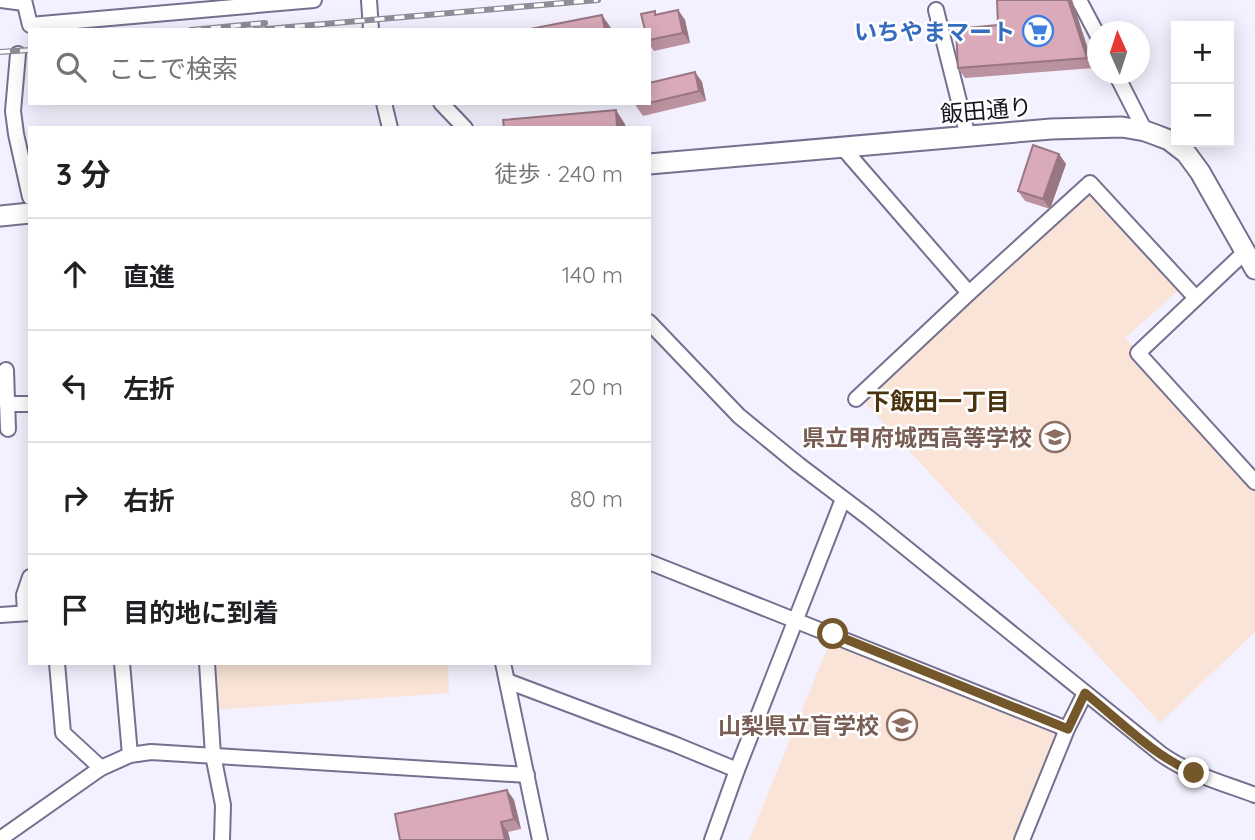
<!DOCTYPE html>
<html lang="ja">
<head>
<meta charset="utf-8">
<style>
	:root { --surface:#fff; --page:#f2f2f2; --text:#202124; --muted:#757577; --line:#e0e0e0 }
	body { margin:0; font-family:Quicksand,"Noto Sans JP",sans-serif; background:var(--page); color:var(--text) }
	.controls { position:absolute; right:21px; top:21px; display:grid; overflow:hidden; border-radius:0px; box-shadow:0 4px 18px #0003 }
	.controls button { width:63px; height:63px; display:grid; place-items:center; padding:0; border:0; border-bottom:2px solid var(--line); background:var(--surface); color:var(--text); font:35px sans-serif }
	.compass { position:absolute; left:1087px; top:21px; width:63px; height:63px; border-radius:50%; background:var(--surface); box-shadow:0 4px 18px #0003; rotate:357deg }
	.stop { position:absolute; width:21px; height:21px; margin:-16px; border:5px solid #74572a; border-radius:50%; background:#fff }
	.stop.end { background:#74572a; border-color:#fff; box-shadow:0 2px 7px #0008 }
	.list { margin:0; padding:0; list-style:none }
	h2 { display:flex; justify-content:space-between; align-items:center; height:91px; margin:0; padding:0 28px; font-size:30px }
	h2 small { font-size:23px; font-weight:400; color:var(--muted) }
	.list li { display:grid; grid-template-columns:46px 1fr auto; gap:21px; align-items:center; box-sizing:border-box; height:112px; padding:0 28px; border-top:2px solid var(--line) }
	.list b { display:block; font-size:26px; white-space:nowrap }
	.list em { font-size:23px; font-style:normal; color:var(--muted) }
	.icon { flex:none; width:38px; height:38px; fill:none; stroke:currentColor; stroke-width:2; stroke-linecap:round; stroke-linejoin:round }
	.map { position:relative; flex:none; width:1255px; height:840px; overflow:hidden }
	.search { position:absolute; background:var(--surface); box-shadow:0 4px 18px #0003; left:28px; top:28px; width:623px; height:77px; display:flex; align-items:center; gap:18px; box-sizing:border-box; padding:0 24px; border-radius:0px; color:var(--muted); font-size:26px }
	.panel { position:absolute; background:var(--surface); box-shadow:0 4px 18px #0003; left:28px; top:126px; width:623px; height:539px; border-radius:0px }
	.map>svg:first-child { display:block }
	.education { fill:#fae4d7 }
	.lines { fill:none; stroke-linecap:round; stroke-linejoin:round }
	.minor-casing { stroke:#75708f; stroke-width:18 }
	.major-casing { stroke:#75708f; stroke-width:23 }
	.minor { stroke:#fff; stroke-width:14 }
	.major { stroke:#fff; stroke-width:19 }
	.rail-casing { stroke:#8f8d9a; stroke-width:6 }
	.rail { stroke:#fff; stroke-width:3.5; stroke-dasharray:10; stroke-linecap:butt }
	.wall { fill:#bb92a0 }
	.shaded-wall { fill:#997782 }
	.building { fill:#daaaba; stroke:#997782; stroke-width:2 }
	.route { stroke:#74572a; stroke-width:9 }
	.labels { text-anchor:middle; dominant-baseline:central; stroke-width:5; stroke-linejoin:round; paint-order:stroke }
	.shop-label { font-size:23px; font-weight:bold; fill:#366cbe; stroke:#fff; text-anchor:end }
	.street-label { font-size:23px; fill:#171521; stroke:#fff }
	.education-label { font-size:23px; font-weight:bold; fill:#785e54; stroke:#fff; text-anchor:end }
	.neighbourhood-label { font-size:24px; font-weight:bold; fill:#4a340f; stroke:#fff }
</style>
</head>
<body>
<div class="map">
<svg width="1255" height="840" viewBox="0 0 1255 840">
	<rect width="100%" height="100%" fill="#f3f1ff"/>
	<g class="education">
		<polygon points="1092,186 1187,283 1125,338 1255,481 1255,632 1160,723 855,392"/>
		<polygon points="833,634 1067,729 1022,840 749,840"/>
		<polygon points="210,663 448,663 449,693 213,710"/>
	</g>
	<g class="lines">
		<g class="minor-casing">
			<g id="minor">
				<polyline points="0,0 24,3"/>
				<polyline points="24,0 30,25 314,0"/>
				<polyline points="369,0 371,30"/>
				<polyline points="1079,0 1098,36"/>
				<polyline points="936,10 968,137"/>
				<polyline points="18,54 13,111 16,134 30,197"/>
				<polyline points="1116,74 1145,131"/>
				<polyline points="384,103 390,128"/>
				<polyline points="441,103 465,128"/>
				<polyline points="843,148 969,293"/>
				<polyline points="1245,252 1138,353 1255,482"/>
				<path d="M 649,322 L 739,416 L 799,465 L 869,518 L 1161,754 C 1189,774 1223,783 1255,795"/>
				<polyline points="6,370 8,429"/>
				<polyline points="856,399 969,293 1090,183 1196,298"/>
				<polyline points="7,404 30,404"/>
				<polyline points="649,562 1067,729"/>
				<polyline points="25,613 24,595 30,577"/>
				<polyline points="0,615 30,613"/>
				<polyline points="57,663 63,733 101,768"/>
				<polyline points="122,663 130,755"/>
				<polyline points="207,663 213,755 223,805 222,840"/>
				<polyline points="503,663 540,840"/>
				<polyline points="507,681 674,744 737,770 712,840"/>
				<polyline points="737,770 843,499"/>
				<polyline points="0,839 101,768 130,755 151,752 527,775"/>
				<polyline points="1022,840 1067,729 1085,693"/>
			</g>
		</g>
		<g class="major-casing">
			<g id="major">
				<polyline points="649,164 1051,129 1122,127 1145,131 1156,135 1169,140 1186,153 1200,172 1255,269"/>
				<polyline points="0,216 30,213"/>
			</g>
		</g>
		<use href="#minor" class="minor"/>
		<use href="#major" class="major"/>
		<g class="rail-casing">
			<g id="rail">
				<polyline points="191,30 265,23"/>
				<polyline points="255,30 598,0"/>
				<polyline points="0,52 30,50"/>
			</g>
		</g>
		<use href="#rail" class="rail"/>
	</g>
	<g class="wall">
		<polygon points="997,0 1072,0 1094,68 965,78 958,68 998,25"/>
		<polygon points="678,10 685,20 690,43 654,51 649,44 649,30 657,14"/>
		<polygon points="695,72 702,82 706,101 643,116 636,106 635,103 649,103 649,83"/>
		<polygon points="276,103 341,103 277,105"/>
		<polygon points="1059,154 1066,164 1050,209 1025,201 1018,191"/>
		<polygon points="507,790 514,800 521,829 508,832 510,840 400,840"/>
	</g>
	<g class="shaded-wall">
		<polygon points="1068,0 1072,0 1094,68 1087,58"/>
		<polygon points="678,10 685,20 690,43 683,33"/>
		<polygon points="602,15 611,28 612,30 605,30"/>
		<polygon points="695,72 702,82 706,101 699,91"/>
		<polygon points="616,110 625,124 626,128 617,128"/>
		<polygon points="1059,154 1066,164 1050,209 1043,199"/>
		<polygon points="507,790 514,800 521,829 514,819"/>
		<polygon points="501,822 508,832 510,840 505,840"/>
	</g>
	<g class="building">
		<polygon points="997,0 1068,0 1087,58 958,68 956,29 998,25"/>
		<polygon points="678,10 683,33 649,40 649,30 645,30 641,14 655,11 655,15"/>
		<polygon points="602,15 605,30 525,30"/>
		<polygon points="695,72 699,91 649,103 649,83"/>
		<polygon points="616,110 617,128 504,128 503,120"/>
		<polygon points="1033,145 1059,154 1043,199 1018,191"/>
		<polygon points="507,790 514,819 501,822 505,840 400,840 395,814"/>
	</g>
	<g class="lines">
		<path class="route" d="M 833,634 L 1068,729 L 1085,693 C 1120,721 1153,755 1194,773"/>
	</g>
	<defs>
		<g id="supermarket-ring" transform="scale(1.575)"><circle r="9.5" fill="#fff" stroke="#3f7fe0" stroke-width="1.5"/><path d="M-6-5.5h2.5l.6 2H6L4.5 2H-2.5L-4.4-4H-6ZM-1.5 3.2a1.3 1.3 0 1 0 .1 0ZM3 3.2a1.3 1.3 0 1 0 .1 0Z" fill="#3f7fe0"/></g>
		<g id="school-ring" transform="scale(1.575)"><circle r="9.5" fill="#fff" stroke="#8d6e63" stroke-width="1.5"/><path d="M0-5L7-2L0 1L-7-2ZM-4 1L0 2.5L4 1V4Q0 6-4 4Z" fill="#8d6e63"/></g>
	</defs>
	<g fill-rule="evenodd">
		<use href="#supermarket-ring" x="1038" y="31"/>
		<use href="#school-ring" x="1055" y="437"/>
		<use href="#school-ring" x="902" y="725"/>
	</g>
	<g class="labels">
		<g class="shop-label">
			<text x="1015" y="31">いちやまマート</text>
		</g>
		<g class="street-label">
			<text transform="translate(986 110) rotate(-5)">飯田通り</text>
		</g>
		<g class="education-label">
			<text x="1032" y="437">県立甲府城西高等学校</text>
			<text x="879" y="725">山梨県立盲学校</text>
		</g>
		<g class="neighbourhood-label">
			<text x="938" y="401">下飯田一丁目</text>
		</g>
	</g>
</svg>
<div class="controls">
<button>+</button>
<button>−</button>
</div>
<svg class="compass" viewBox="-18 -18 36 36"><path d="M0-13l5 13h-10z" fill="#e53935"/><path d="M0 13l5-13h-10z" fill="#757577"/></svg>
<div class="stop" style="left:833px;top:634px"></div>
<div class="stop end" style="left:1194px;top:773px"></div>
<div class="search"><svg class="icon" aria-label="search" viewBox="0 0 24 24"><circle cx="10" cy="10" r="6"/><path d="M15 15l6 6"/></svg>ここで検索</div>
<section class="panel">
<h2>3 分<small>徒歩 · 240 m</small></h2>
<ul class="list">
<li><svg class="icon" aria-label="ahead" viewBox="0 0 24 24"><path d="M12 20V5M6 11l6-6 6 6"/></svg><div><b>直進</b></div><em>140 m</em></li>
<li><svg class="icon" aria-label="left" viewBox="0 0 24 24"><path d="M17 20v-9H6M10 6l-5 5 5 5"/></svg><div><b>左折</b></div><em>20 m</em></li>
<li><svg class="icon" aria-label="right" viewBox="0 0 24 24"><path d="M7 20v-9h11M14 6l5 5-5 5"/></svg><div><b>右折</b></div><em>80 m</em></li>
<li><svg class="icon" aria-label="arrive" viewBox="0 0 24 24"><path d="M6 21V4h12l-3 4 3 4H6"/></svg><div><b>目的地に到着</b></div></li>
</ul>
</section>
</div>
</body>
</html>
